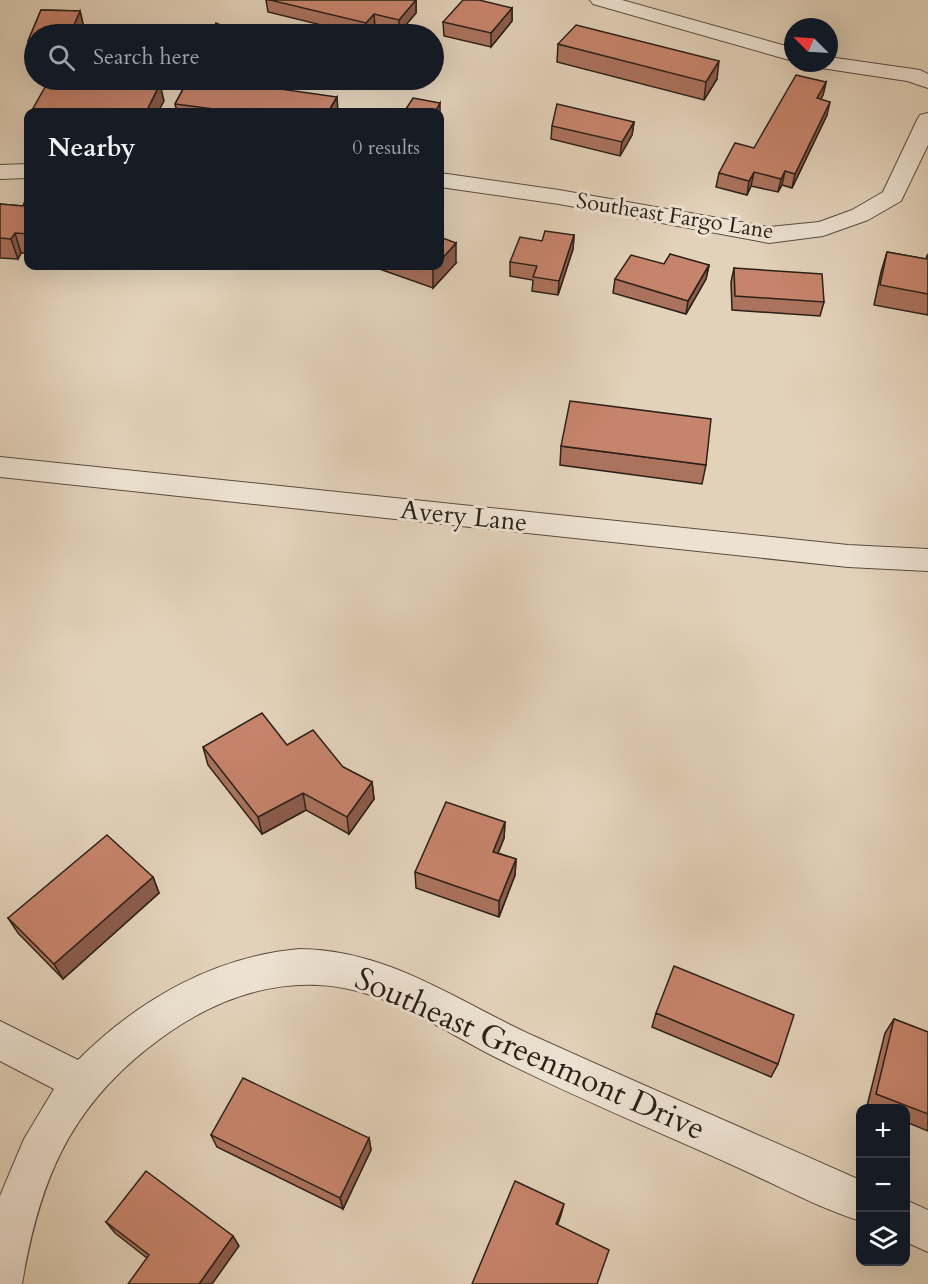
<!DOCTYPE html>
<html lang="en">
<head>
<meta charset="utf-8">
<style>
	:root { --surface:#171b24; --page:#20242c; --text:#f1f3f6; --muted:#9ea1a6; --line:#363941 }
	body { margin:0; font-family:Cardo,serif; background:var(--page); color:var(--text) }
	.controls { position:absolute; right:18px; bottom:18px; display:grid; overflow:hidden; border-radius:12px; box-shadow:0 6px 24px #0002 }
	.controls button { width:54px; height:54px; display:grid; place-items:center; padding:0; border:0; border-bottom:2px solid var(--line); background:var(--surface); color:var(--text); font:30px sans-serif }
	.compass { position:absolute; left:784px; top:18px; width:54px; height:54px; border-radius:50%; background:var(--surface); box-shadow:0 6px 24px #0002; rotate:294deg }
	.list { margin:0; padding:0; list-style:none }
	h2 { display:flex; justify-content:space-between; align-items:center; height:78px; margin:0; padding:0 24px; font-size:26px }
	h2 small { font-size:20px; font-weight:400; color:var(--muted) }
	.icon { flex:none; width:33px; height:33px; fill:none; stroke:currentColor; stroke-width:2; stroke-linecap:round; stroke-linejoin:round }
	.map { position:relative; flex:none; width:928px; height:1284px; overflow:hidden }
	.search { position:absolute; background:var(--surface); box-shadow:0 6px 24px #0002; left:24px; top:24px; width:420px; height:66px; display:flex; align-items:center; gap:15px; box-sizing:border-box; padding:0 21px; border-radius:33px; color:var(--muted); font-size:22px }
	.panel { position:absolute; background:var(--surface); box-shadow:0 6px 24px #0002; left:24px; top:108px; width:420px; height:162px; border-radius:12px }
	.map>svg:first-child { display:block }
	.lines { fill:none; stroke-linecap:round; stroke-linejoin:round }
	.minor-casing { stroke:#594c41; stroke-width:2 }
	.minor { fill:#ede2d2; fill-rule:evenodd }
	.wall { fill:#ab725d; stroke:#2b2019; stroke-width:1.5 }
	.shaded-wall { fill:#8b5c4c; stroke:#2b2019; stroke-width:1.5 }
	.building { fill:#c7846c; stroke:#2b2019; stroke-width:1.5 }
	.labels { text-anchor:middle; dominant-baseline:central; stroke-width:6; stroke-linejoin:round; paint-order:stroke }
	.far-street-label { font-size:22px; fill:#2b2019; stroke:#ede2d2 }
	.street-label { font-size:26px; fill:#2b2019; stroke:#ede2d2 }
	.near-street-label { font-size:32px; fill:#2b2019; stroke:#ede2d2 }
</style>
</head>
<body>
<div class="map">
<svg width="928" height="1284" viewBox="0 0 928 1284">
	<rect width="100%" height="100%" fill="#e3d2ba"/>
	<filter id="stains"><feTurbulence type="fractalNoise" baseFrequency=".00333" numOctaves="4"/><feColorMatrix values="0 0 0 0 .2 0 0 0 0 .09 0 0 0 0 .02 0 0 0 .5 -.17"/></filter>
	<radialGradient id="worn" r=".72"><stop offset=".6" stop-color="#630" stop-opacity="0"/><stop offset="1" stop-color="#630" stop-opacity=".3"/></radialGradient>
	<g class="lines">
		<g class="minor-casing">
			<g id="minor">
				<polygon points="590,0 622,0 793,48 793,61 593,4"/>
				<polygon points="829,57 920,70 928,74 928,88 907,81 821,68 818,63 829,63"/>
				<polygon points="928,113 928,145 901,201 868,220 823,236 769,243 559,204 440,187 440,173 559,190 769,227 819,222 852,210 883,192 917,120 920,115"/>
				<polygon points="28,164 28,178 0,179 0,165"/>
				<polygon points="0,457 848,545 928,549 928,571 848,567 0,477"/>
				<path d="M 300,949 C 390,950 458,1002 536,1037 C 644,1086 752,1132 860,1180 L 860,1221 C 816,1207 773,1183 730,1164 C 654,1130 577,1098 503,1061 C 443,1032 387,988 318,985 C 255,982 197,1009 148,1048 C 67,1112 39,1184 22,1284 L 0,1284 L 0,1196 L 24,1139 L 54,1089 L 0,1061 L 0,1021 L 78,1060 C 138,1000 215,956 300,949 Z"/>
				<polygon points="906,1200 928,1210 928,1252 906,1242"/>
			</g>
		</g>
		<use href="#minor" class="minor"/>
	</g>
	<g class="wall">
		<polygon points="266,0 416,0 416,13 399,33 375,27 368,34 358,34 268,12"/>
		<polygon points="512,8 512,21 491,47 444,36 443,22"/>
		<polygon points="41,10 80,11 83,24 78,34 34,34 34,54 31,54 28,41"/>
		<polygon points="558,44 717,79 704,100 557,62"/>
		<polygon points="188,80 226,80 225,81 338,112 177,112 175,104"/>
		<polygon points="826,82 823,95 821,99 827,115 792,188 782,185 778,192 751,186 747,195 716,187 719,173 754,148"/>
		<polygon points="634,122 632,135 620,156 551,139 552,126"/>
		<polygon points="28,194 28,253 21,253 18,259 0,258 0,204 23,206"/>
		<polygon points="574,235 573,249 558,295 532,291 533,280 510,276 510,262 542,241"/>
		<polygon points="887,252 926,259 928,254 928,315 874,305 881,272"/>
		<polygon points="456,263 433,288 371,266 440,266"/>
		<polygon points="664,264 709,265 706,279 686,314 613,293 615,279"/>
		<polygon points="734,268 824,302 820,316 732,310 731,282"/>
		<polygon points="561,446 706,465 702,484 560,465"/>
		<polygon points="287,745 343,767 372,782 374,799 349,834 306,810 262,834 208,765 203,747"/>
		<polygon points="505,822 504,838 498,853 516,859 515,875 499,917 416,888 415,872"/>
		<polygon points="153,877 159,893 63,979 18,933 8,918"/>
		<polygon points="656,1013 778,1064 771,1077 652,1027"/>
		<polygon points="894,1019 928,1032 928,1131 906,1122 906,1108 872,1108 867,1106 885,1033"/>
		<polygon points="211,1135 369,1138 371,1150 343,1209 217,1147"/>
		<polygon points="106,1222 239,1246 147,1258 115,1233"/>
	</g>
	<g class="shaded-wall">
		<polygon points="416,0 416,13 399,33 399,20"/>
		<polygon points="512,8 512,21 491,47 491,33"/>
		<polygon points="80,11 83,24 78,34 70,34"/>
		<polygon points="374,14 375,27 368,34 366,34 366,23"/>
		<polygon points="719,61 717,79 704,100 706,82"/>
		<polygon points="826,82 823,95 814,112 817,98"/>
		<polygon points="160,84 164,101 158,112 146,112"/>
		<polygon points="337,97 338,112 328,112"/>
		<polygon points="830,102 827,115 792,188 795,174"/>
		<polygon points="440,103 440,118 440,112 435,112"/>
		<polygon points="634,122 632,135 620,156 622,142"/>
		<polygon points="785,171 782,185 778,192 781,179"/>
		<polygon points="754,172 751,186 747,195 749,181"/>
		<polygon points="15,233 21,253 18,259 11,239"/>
		<polygon points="574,235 573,249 558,295 559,281"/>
		<polygon points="456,243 456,263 433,288 433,268 435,266 440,266 440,261"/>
		<polygon points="709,265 706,279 686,314 688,301"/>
		<polygon points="372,782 374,799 349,834 347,817"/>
		<polygon points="303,793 306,810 262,834 258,817"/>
		<polygon points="505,822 504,838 492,868 493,852"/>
		<polygon points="516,859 515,875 499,917 499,901"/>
		<polygon points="153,877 159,893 63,979 54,964"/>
		<polygon points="369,1138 371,1150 343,1209 340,1198"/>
		<polygon points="564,1204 561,1215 554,1235 556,1224"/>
		<polygon points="233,1236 239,1246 212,1284 199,1284"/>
	</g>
	<g class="building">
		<polygon points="270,0 416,0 399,20 374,14 366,23"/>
		<polygon points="463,0 479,0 512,8 491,33 443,22"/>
		<polygon points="41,10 80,11 70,34 34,34 34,41 28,41"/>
		<polygon points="216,23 236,32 235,34 210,34"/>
		<polygon points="576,25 719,61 706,82 558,44"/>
		<polygon points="796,75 826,82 817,98 830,102 795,174 785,171 781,179 754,172 749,181 719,173 735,143 754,148"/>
		<polygon points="49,80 102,80 160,84 146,112 31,112"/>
		<polygon points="188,80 218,80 337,97 328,112 237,112 175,104"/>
		<polygon points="413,98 440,103 435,112 404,112"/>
		<polygon points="557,104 634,122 622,142 552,126"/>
		<polygon points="28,194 28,234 15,233 11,239 0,238 0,204 23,206"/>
		<polygon points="545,231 574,235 559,281 533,277 537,266 510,262 520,237 542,241"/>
		<polygon points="440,237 456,243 440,261"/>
		<polygon points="887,252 926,259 928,254 928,294 880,285"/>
		<polygon points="670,254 709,265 688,301 615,279 631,255 664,264"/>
		<polygon points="426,266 435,266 433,268"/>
		<polygon points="734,268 822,274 824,302 735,296"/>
		<polygon points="570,401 711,419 706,465 561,446"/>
		<polygon points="262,713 287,745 313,730 343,767 372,782 347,817 303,793 258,817 203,747"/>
		<polygon points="446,802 505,822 493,852 516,859 499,901 415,872"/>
		<polygon points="107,835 153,877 54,964 8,918"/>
		<polygon points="674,966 794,1015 778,1064 656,1013"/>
		<polygon points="894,1019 928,1032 928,1114 876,1094"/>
		<polygon points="243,1078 369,1138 340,1198 211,1135"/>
		<polygon points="146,1171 233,1236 199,1284 128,1284 149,1255 106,1222"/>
		<polygon points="515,1181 564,1204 556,1224 609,1250 597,1284 472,1284"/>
	</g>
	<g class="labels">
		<g class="far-street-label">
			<text transform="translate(675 216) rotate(9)">Southeast Fargo Lane</text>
		</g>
		<g class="street-label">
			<text transform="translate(464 516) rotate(6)">Avery Lane</text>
		</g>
		<g class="near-street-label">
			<text transform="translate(530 1054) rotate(24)">Southeast Greenmont Drive</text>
		</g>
	</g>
	<rect width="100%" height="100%" filter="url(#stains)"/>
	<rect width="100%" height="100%" fill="url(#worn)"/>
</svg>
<div class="controls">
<button>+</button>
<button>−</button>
<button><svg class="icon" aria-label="layers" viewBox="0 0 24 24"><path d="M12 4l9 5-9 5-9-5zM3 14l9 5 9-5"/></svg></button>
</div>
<svg class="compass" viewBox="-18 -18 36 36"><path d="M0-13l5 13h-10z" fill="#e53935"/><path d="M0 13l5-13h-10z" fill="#9ea1a6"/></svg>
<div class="search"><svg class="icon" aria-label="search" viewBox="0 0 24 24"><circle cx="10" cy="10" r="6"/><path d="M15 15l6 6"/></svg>Search here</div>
<section class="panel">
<h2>Nearby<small>0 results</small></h2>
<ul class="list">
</ul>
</section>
</div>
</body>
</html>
